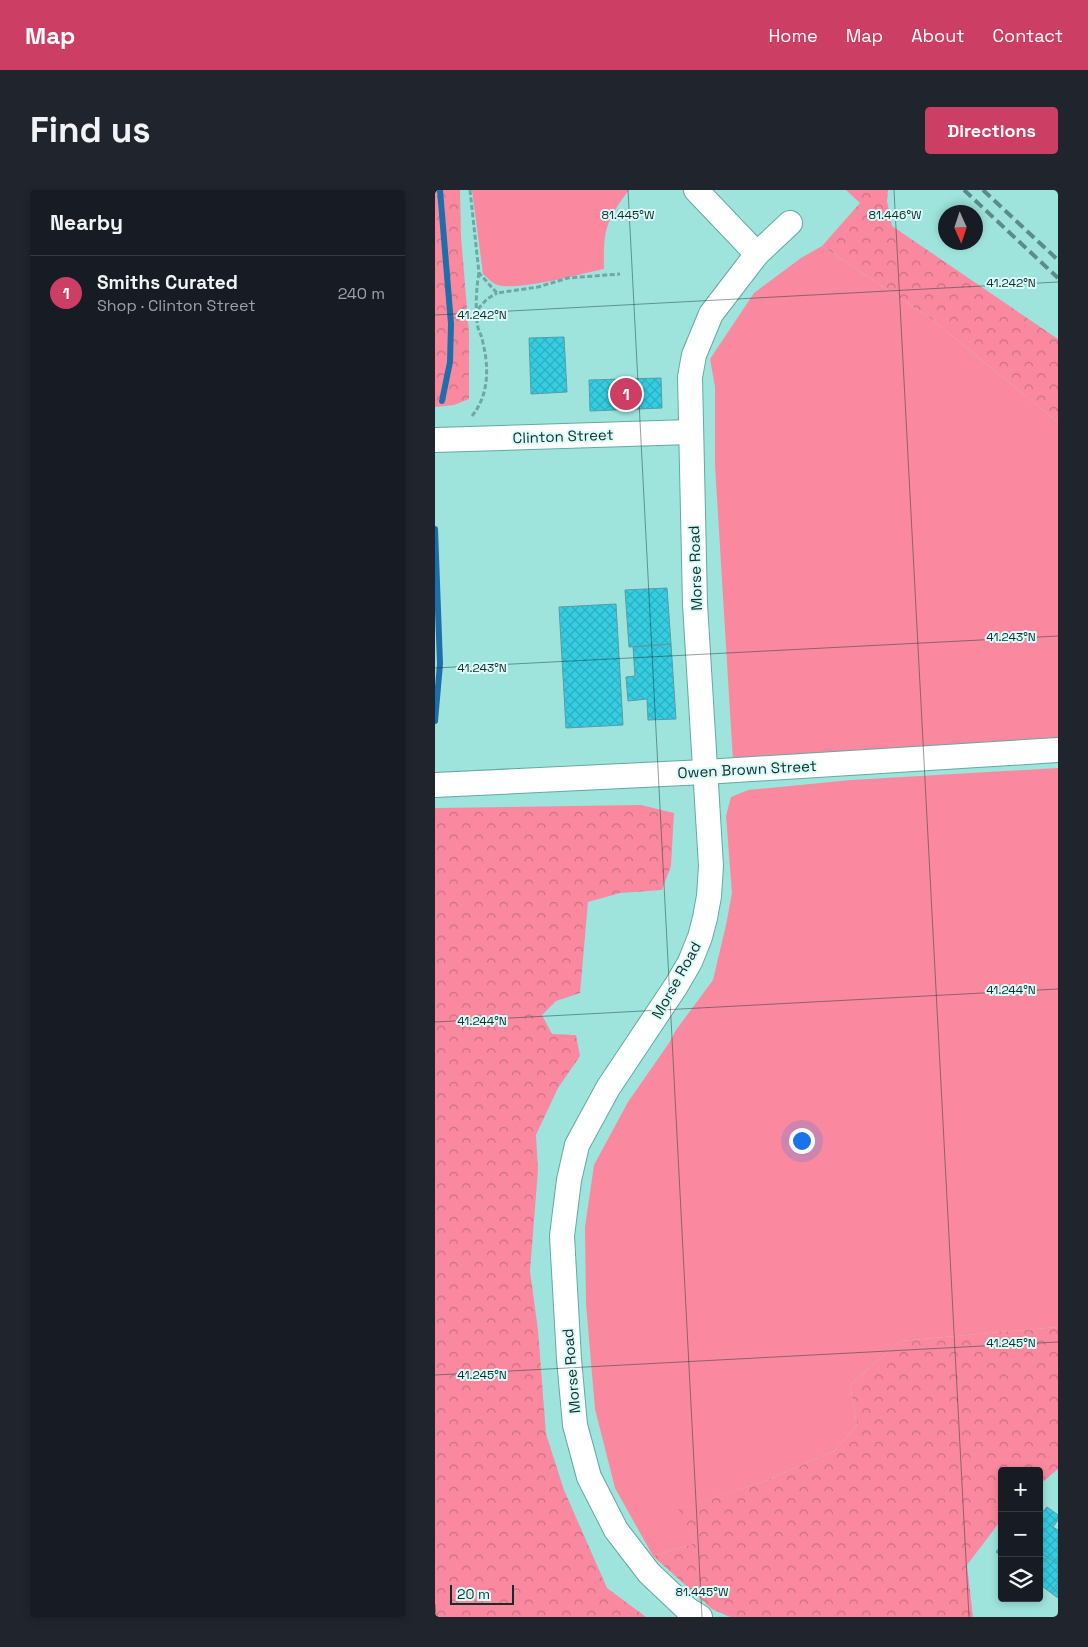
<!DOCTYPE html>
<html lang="en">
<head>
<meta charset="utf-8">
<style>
	:root { --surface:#171b24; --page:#20242c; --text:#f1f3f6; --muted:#9ea1a6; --line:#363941; --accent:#cd3e64 }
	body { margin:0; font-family:"Space Grotesk",sans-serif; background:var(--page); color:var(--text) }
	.controls { position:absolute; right:15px; bottom:15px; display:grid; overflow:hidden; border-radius:5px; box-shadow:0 2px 8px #0003 }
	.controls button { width:45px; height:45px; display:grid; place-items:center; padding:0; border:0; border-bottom:1px solid var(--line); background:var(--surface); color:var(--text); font:25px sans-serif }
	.compass { position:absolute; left:503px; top:15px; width:45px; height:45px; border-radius:50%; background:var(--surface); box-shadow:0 2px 8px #0003; rotate:177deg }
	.scale { position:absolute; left:15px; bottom:12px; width:64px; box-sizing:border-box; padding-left:5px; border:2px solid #112e2c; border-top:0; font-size:14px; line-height:18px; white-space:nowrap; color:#112e2c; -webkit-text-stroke:4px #dbfdfa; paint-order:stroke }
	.you { position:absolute; left:366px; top:950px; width:18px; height:18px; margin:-12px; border:4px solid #fff; border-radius:50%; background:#1a73e8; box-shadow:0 0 0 8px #1a73e833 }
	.badge { display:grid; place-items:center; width:32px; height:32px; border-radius:50%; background:var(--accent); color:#fff; font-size:16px; font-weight:700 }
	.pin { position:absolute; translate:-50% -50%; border:2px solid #fff; box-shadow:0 1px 5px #0006 }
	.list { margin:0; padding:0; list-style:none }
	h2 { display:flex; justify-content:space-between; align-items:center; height:65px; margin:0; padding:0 20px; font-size:21px }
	h2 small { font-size:16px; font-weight:400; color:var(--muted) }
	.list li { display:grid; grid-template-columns:32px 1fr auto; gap:15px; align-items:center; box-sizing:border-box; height:75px; padding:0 20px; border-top:1px solid var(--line) }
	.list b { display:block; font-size:19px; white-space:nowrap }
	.list p { margin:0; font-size:16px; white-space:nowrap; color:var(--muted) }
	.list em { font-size:16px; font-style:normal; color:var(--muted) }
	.icon { flex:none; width:28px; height:28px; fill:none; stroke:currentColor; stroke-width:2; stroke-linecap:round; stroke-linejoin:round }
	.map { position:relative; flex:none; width:623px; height:1427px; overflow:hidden; border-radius:5px }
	header { display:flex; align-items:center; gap:30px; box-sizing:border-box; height:70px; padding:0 25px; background:var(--accent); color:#fff }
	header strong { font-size:24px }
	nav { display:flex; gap:28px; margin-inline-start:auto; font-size:18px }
	.intro { display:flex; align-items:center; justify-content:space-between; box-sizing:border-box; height:120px; padding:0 30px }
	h1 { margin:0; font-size:35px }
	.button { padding:12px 22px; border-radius:5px; background:var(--accent); color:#fff; font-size:18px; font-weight:700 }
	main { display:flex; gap:30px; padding:0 30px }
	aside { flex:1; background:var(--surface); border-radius:5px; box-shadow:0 2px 8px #0003 }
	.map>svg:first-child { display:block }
	.grass { fill:#fa899f }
	.forest { fill:url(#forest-crowns) }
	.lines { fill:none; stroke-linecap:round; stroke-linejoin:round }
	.stream { stroke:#1e6ea9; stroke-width:6 }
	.building { fill:url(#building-cross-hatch); stroke:#589ca7 }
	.minor-casing { stroke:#64a9a3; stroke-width:26 }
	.path { stroke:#6fa7a2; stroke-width:3; stroke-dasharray:5 2.5; stroke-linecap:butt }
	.minor { stroke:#fff; stroke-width:24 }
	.rail { stroke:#5a8c88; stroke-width:4; stroke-dasharray:10 5; stroke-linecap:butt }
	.ticks { fill:none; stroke:#112e2c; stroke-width:1; stroke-opacity:0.45 }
	.labels { text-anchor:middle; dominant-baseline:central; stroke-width:4; stroke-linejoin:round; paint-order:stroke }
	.street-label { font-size:15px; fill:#112e2c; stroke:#dbfdfa }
	.ticks-label { font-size:12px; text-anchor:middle; fill:#112e2c; stroke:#dbfdfa; stroke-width:4; stroke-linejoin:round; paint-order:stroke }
</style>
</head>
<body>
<header>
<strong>Map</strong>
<nav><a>Home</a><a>Map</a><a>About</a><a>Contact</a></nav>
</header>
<div class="intro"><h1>Find us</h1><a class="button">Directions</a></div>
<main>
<aside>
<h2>Nearby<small></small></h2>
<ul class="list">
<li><span class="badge">1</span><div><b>Smiths Curated</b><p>Shop · Clinton Street</p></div><em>240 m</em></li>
</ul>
</aside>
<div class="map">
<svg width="623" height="1427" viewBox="0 0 623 1427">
	<defs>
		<pattern id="forest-crowns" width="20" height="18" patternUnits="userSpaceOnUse" patternTransform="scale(1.25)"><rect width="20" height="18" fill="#fa899f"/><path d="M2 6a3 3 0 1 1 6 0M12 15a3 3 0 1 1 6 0" fill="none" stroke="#c97082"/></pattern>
		<pattern id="building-cross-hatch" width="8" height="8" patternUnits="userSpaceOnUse" patternTransform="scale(1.25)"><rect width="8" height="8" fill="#34cde1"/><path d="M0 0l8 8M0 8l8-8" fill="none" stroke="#2db0c1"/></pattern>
	</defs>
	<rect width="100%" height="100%" fill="#9ee4dd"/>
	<g class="grass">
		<path d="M 37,0 L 194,0 C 171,30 168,40 169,79 C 149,83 77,103 60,94 C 56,92 52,87 48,84 Z"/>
		<polygon points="387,56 495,128 623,232 623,553 298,571 280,275 280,197 275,169 319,103 366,68"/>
		<polygon points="623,578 623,1137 465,1151 415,1195 422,1235 399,1261 330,1291 244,1319 261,1353 218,1366 180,1298 160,1219 151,1114 150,1037 159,975 193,912 234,853 241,840 278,790 291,735 297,703 291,626 296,607 313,600 416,590"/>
	</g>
	<g class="forest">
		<polygon points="0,0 25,0 26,46 34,143 34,209 19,215 0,217"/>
		<polygon points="411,0 453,0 452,11 457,36 623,149 623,232 495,128 387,56 425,13"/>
		<polygon points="206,615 239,623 236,676 227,700 185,703 153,712 145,803 121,811 107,825 117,844 141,845 145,866 123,898 101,945 103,980 95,1081 103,1140 111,1244 129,1300 172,1398 211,1427 0,1427 0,618"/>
		<polygon points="623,1137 623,1279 604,1295 604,1281 567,1281 567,1329 532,1375 538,1427 295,1427 277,1419 218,1366 261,1353 243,1319 330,1291 399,1261 422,1235 415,1195 465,1151"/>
	</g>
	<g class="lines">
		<g class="stream">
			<polyline points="5,0 16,134 15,172 7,211"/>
			<polyline points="0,339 5,474 0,531"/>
		</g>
	</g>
	<g class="building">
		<polygon points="129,147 132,202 96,204 94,148"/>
		<polygon points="226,188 227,218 155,221 154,190"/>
		<polygon points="232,398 236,454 194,457 190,400"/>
		<polygon points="181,414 188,535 131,538 124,417"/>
		<polygon points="236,454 241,529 213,530 212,509 193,511 191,487 200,486 198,457"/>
		<polygon points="612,1317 623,1325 623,1330 618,1337 623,1340 623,1375 604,1361 604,1326"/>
		<polygon points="567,1354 567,1366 561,1362"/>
		<polygon points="604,1361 623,1375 623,1393 615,1402 604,1394"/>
		<polygon points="623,1393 623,1408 615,1402"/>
	</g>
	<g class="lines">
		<g class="minor-casing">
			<g id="minor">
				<polyline points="261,0 322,64"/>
				<polyline points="0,250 256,242"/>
				<polyline points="0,595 270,582 623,560"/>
				<polyline points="265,1427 252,1419 214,1383 181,1340 154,1287 140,1235 134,1169 127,1046 134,990 142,955 173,898 241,796 255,772 265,747 270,728 274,706 276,676 260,414 255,187 259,165 276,124 322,64 355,33"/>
			</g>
		</g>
		<g class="path">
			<polyline points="35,0 44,83 62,103 103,97 133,88 185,84"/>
			<polyline points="43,119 52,109 62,103"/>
			<path d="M 37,226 C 54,205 54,178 48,153 C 47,147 45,143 43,138 C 40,123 41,98 44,83"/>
		</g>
		<use href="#minor" class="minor"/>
		<g class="rail">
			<polyline points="529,0 623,88"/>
			<polyline points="548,0 623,70"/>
		</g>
	</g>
	<path class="ticks" d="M 193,0 L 267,1427M 459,0 L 534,1427M 0,125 L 623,92M 0,478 L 623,446M 0,832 L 623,799M 0,1185 L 623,1152M 0,1414 L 1,1427"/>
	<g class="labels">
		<g class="street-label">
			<text transform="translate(128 246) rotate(-2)">Clinton Street</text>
			<text transform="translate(260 378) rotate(-92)">Morse Road</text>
			<text transform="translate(312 579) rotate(-3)">Owen Brown Street</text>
			<text transform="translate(241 790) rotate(-61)">Morse Road</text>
			<text transform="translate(136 1181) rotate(-95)">Morse Road</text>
		</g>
	</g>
	<g class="ticks-label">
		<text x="193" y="29">81.445°W</text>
		<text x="460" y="29">81.446°W</text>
		<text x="576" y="97">41.242°N</text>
		<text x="47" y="129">41.242°N</text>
		<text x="576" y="451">41.243°N</text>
		<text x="47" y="482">41.243°N</text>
		<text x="576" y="804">41.244°N</text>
		<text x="47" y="835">41.244°N</text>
		<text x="576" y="1157">41.245°N</text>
		<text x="47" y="1189">41.245°N</text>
		<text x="267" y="1406">81.445°W</text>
	</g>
</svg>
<div class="controls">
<button>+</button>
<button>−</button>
<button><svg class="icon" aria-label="layers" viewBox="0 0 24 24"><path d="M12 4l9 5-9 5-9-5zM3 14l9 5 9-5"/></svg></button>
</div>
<svg class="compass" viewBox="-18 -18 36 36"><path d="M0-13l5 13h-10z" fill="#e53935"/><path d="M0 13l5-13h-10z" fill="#9ea1a6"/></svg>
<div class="scale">20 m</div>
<div class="you"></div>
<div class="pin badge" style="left:191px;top:204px">1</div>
</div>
</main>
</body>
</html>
